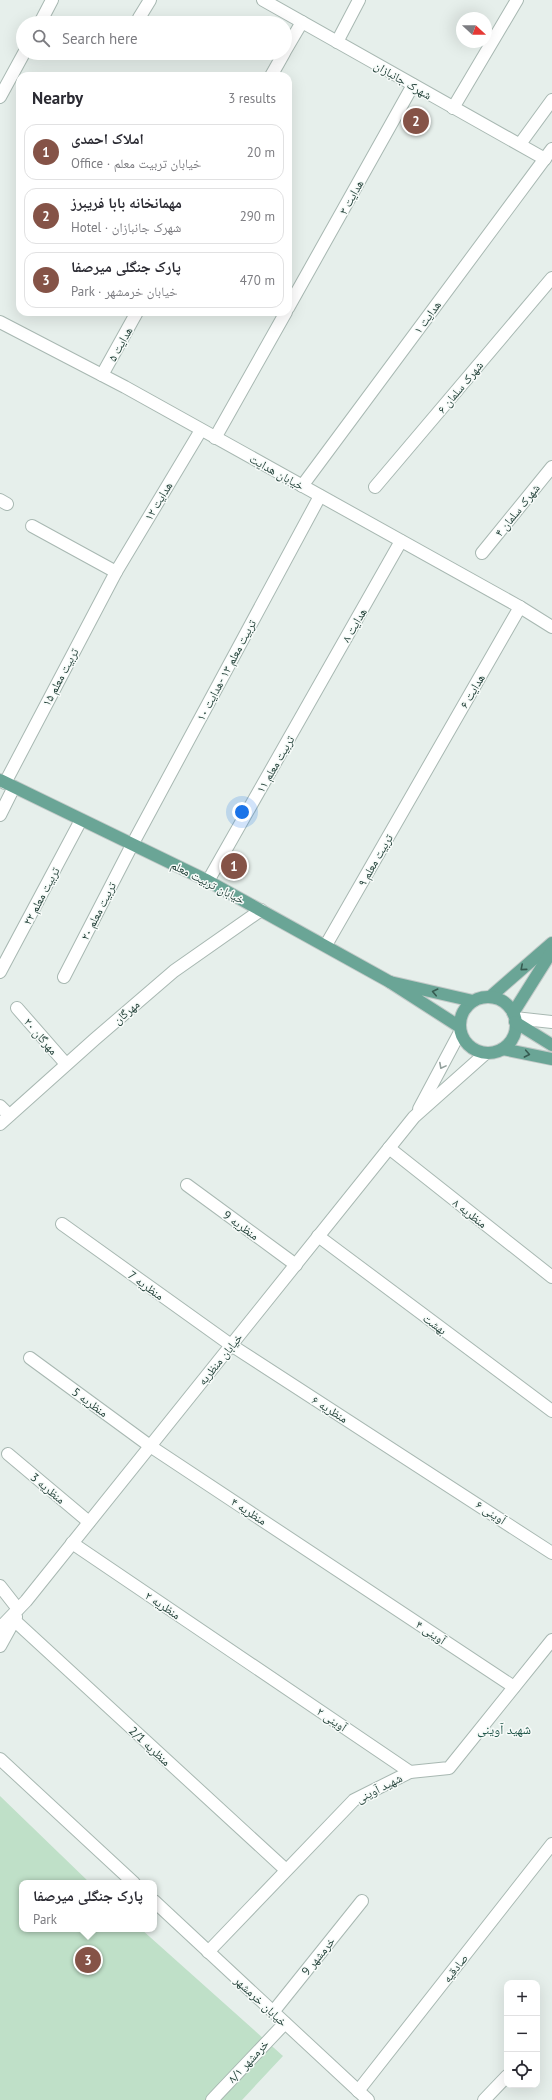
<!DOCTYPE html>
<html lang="en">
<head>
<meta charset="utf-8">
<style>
	:root { --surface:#fff; --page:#f2f2f3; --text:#2b2b33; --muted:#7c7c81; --line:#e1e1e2; --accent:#855347 }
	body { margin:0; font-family:"PT Sans","Noto Naskh Arabic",sans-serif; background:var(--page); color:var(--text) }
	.controls { position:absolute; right:12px; bottom:12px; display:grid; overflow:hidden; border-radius:8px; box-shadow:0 4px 16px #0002 }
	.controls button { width:36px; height:36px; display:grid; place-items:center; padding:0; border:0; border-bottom:1px solid var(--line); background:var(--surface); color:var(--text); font:20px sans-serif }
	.compass { position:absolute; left:456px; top:12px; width:36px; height:36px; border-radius:50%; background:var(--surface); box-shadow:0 4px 16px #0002; rotate:111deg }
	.you { position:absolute; left:242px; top:812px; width:14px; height:14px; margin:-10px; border:3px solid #fff; border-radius:50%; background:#1a73e8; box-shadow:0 0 0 6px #1a73e833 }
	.badge { display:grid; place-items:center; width:26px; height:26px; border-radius:50%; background:var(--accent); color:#fff; font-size:13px; font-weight:700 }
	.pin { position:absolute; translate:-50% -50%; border:2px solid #fff; box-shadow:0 1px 4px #0006 }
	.popup { position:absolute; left:19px; top:1880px; width:138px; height:52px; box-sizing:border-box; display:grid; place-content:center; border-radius:8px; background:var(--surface); filter:drop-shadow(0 1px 3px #0005); font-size:13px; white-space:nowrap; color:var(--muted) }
	.popup b { font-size:15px; color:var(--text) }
	.popup::after { content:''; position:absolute; left:50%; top:100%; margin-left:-8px; border:8px solid transparent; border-top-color:var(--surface) }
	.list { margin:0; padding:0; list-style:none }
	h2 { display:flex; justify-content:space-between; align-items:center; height:52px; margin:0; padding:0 16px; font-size:17px }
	h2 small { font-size:13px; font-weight:400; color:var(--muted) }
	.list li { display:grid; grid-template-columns:26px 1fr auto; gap:12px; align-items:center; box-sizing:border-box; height:56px; margin:0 8px 8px; padding:0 8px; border:1px solid var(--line); border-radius:12px }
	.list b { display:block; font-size:15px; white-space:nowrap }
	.list p { margin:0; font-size:13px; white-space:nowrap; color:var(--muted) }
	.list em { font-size:13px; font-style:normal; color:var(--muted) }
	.icon { flex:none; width:22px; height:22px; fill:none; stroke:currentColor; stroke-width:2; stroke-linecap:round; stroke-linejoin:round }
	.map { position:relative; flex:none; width:552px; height:2100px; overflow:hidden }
	.search { position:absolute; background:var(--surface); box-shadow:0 4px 16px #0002; left:16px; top:16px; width:276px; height:44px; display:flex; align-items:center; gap:10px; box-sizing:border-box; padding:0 14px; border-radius:22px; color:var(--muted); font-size:15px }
	.panel { position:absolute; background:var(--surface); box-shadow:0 4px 16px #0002; left:16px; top:72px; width:276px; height:244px; border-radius:12px }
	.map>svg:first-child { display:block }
	.green { fill:#bfe0c8 }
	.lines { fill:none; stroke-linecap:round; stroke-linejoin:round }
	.minor-casing { stroke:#a8b8b2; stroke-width:14 }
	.major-casing { stroke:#c2cac8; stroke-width:14 }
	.minor { stroke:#fff; stroke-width:12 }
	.major { stroke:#6aa596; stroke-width:12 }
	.oneway { stroke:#365b51 }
	.oneway2 { stroke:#92a09c }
	.labels { text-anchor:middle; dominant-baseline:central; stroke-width:3; stroke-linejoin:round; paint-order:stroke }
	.street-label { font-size:12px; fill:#24423a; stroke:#f7fbf9 }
	.neighbourhood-label { font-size:13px; fill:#1f5548; stroke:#f7fbf9 }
</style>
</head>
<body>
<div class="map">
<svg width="552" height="2100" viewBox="0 0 552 2100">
	<rect width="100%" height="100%" fill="#e6efeb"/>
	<polygon class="green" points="0,1796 90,1883 22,1883 22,1929 141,1929 283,2056 242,2100 0,2100"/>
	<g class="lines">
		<g class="minor-casing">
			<g id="minor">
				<polyline points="263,0 545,159"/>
				<polyline points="139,18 150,0"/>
				<polyline points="40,23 52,0"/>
				<polyline points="337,42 359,0"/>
				<polyline points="285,51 302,22"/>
				<polyline points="271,76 284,53"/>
				<polyline points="0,97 24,53"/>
				<polyline points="453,108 517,0"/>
				<polyline points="520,144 552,100"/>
				<polyline points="288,308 413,85"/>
				<polyline points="0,322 125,387 520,607 552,627"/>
				<polyline points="102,375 137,312"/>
				<polyline points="215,438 286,312"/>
				<polyline points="302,486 552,149"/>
				<polyline points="375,487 552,278"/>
				<polyline points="0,500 7,504"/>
				<polyline points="32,526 116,572"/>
				<polyline points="482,553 552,467"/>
				<polyline points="5,783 116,572 201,430"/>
				<polyline points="0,815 14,787"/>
				<polyline points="208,881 401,541"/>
				<polyline points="326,945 520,607"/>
				<polyline points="0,972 81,820"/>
				<polyline points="64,977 132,845 320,496"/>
				<polyline points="17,1008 66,1064"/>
				<polyline points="515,1018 552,1022"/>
				<polyline points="0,1106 9,1115"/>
				<polyline points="419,1109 460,1032"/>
				<polyline points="0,1124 95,1039 174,971 261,910"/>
				<polyline points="389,1148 552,1277"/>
				<polyline points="187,1185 296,1265"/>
				<polyline points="62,1224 231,1345 552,1553"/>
				<polyline points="318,1236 552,1411"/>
				<polyline points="30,1358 150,1446 514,1687"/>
				<polyline points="8,1454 89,1522"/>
				<polyline points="72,1543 410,1772"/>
				<polyline points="0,1586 18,1609"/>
				<polyline points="14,1620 286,1870"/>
				<polyline points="0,1628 26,1601 414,1117 486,1053"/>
				<polyline points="0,1646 16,1617"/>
				<polyline points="0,1759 134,1883"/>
				<polyline points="154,1901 368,2100"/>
				<polyline points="208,1952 354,1800 410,1772 449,1768 552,1640"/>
				<polyline points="273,2012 362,1901"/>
				<polyline points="358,2091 552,1844"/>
				<polyline points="212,2100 285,2023"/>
				<polyline points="484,2100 507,2076"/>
			</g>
		</g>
		<g class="major-casing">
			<g id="major">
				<polyline points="0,780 208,881 390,982"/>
				<polyline points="490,997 552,943"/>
				<circle cx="488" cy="1025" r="28"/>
				<polyline points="513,1013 552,951"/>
				<polyline points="515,1022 552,1045"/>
				<polyline points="460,1027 390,982 473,1001"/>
				<polyline points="503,1049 552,1059"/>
			</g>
		</g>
		<use href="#minor" class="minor"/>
		<use href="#major" class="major"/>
	</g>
	<defs><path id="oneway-chevron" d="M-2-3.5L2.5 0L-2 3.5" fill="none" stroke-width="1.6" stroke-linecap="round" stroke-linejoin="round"/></defs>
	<g class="oneway">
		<use href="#oneway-chevron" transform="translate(523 968) rotate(139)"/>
		<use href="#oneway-chevron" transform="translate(435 992) rotate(-167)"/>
		<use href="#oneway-chevron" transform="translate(527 1054) rotate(11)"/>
	</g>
	<use class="oneway2" href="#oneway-chevron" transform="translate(442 1066) rotate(118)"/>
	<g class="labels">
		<g class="street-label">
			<text transform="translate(403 80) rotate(30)">شهرک جانبازان</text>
			<text transform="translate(351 197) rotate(-61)">هدایت ۳</text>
			<text transform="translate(427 317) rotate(-54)">هدایت ۱</text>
			<text transform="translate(120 344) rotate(-61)">هدایت ۵</text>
			<text transform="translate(460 387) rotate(-50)">شهرک سلمان ۶</text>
			<text transform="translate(277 472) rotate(29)">خیابان هدایت</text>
			<text transform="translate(158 501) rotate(-59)">هدایت ۱۲</text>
			<text transform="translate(517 510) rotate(-51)">شهرک سلمان ۴</text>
			<text transform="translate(354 625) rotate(-60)">هدایت ۸</text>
			<text transform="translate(226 670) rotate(-62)">تربیت معلم ۱۳ -هدایت ۱۰</text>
			<text transform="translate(60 677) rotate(-62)">تربیت معلم ۱۵</text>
			<text transform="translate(472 691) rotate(-60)">هدایت ۶</text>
			<text transform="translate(275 764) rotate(-60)">تربیت معلم ۱۱</text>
			<text transform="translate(375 860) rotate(-60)">تربیت معلم ۹</text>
			<text transform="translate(208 882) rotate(27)">خیابان تربیت معلم</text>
			<text transform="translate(41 896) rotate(-62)">تربیت معلم ۲۲</text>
			<text transform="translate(98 911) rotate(-63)">تربیت معلم ۲۰</text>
			<text transform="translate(126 1012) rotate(-40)">مهرگان</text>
			<text transform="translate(41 1036) rotate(49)">مهرگان ۲۰</text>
			<text transform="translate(470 1213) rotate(38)">منظریه ۸</text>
			<text transform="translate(241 1225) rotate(36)">منظریه 9</text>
			<text transform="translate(146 1285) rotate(36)">منظریه 7</text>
			<text transform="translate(435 1324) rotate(37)">بهشت</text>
			<text transform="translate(220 1359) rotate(-51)">خیابان منظریه</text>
			<text transform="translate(90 1402) rotate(36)">منظریه 5</text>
			<text transform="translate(330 1409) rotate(32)">منظریه ۶</text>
			<text transform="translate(48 1488) rotate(40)">منظریه 3</text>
			<text transform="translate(249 1511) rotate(33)">منظریه ۴</text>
			<text transform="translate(491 1512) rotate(33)">آوینی ۶</text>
			<text transform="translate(163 1605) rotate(34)">منظریه ۲</text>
			<text transform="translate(431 1632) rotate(34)">آوینی ۴</text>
			<text transform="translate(332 1719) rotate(34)">آوینی ۲</text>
			<text transform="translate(150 1746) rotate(43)">منظریه 2/1</text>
			<text transform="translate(379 1788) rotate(-27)">شهید آوینی</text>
			<text transform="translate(318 1956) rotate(-51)">خرمشهر 9</text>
			<text transform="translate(455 1968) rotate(-52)">صادقیه</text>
			<text transform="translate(261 2001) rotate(43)">خیابان خرمشهر</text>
			<text transform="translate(248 2061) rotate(-47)">خرمشهر ۸/۱</text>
		</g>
		<g class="neighbourhood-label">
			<text x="504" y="1729">شهید آوینی</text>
		</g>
	</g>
</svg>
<div class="controls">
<button>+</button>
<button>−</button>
<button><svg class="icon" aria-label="locate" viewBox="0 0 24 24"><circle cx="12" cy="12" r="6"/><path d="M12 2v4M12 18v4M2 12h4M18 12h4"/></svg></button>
</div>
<svg class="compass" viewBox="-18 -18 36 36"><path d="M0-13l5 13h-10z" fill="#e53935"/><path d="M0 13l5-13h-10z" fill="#7c7c81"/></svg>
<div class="you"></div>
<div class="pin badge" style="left:234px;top:866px">1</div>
<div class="pin badge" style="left:416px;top:121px">2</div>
<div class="pin badge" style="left:88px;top:1960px">3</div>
<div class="popup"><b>پارک جنگلی میرصفا</b>Park</div>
<div class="search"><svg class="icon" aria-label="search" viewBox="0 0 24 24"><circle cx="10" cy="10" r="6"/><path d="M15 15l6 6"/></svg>Search here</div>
<section class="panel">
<h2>Nearby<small>3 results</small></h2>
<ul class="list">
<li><span class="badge">1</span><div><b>املاک احمدی</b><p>Office · خیابان تربیت معلم</p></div><em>20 m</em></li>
<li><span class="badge">2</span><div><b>مهمانخانه بابا فریبرز</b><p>Hotel · شهرک جانبازان</p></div><em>290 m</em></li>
<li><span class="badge">3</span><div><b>پارک جنگلی میرصفا</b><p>Park · خیابان خرمشهر</p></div><em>470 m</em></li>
</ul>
</section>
</div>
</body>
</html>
